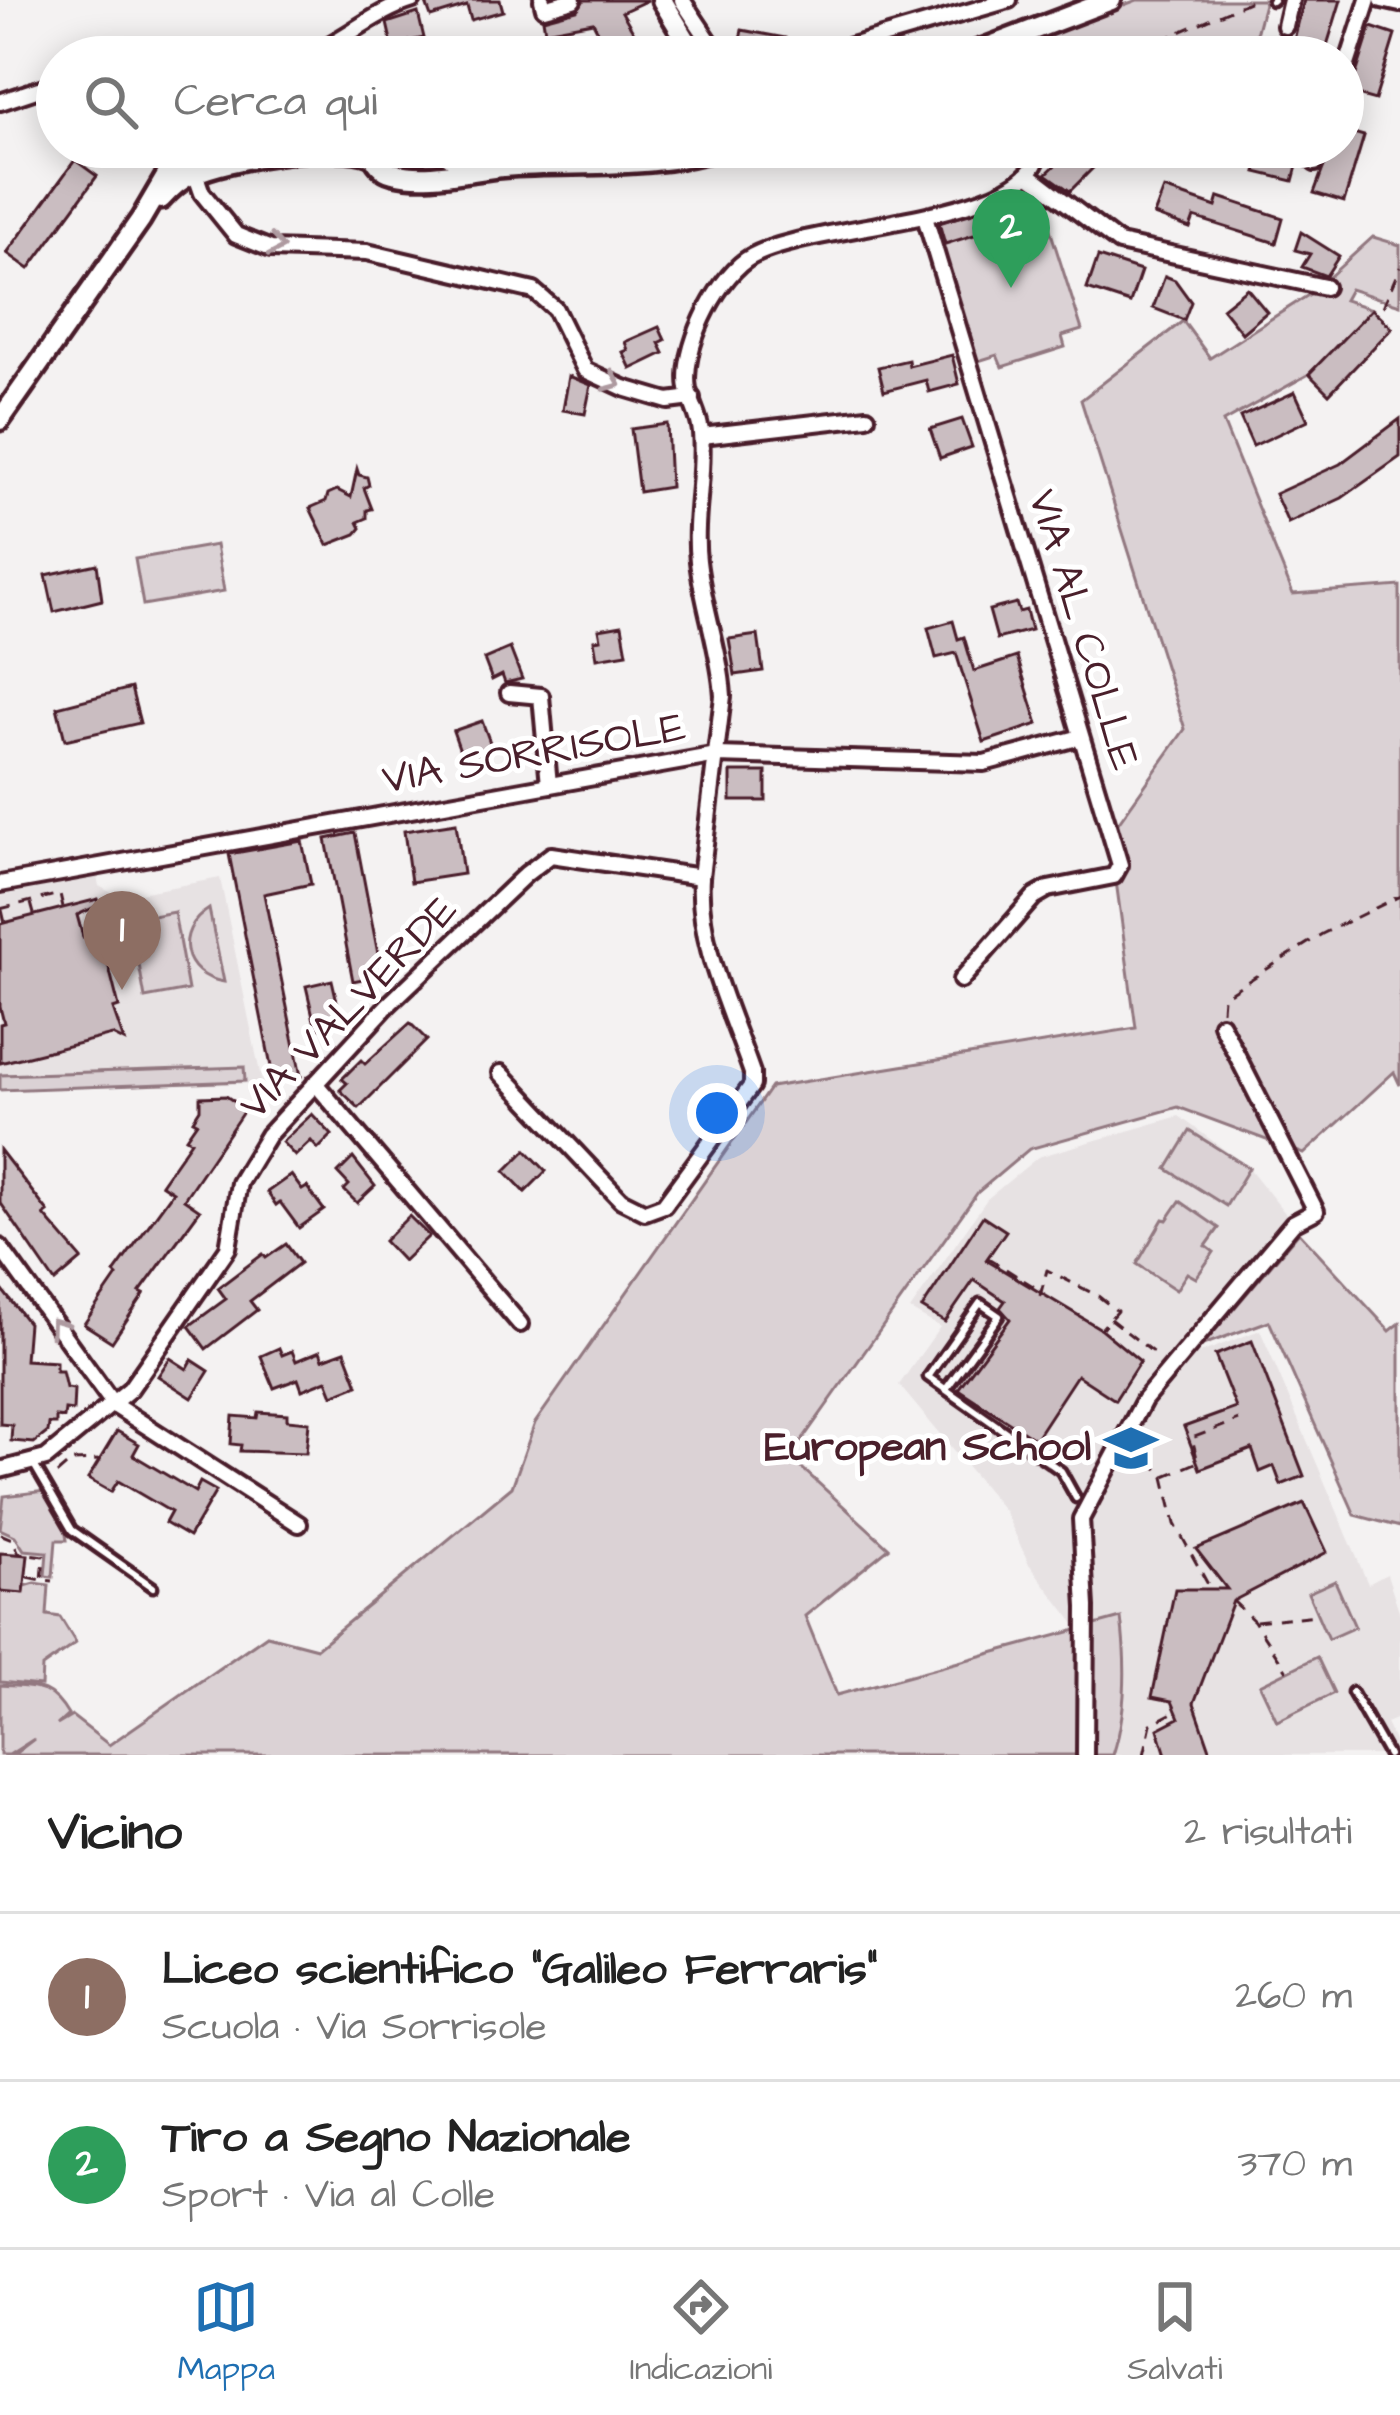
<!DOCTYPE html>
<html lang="it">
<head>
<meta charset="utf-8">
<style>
	:root { --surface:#fff; --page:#f2f2f2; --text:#222; --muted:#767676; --line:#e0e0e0; --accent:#1f6fb2 }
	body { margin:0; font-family:"Architects Daughter",sans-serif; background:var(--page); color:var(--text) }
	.you { position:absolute; left:717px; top:1113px; width:42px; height:42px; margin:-30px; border:9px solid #fff; border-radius:50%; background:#1a73e8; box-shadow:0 0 0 18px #1a73e833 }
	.badge { display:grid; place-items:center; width:78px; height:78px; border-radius:50%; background:var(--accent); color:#fff; font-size:39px; font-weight:700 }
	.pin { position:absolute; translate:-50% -99px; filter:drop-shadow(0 3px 6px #0008) }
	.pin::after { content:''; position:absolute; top:63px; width:42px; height:36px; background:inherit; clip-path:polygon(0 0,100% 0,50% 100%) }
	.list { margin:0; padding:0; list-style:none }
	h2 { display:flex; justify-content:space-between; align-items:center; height:156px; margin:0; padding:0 48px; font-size:51px }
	h2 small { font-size:39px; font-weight:400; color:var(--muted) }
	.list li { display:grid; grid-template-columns:78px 1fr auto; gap:36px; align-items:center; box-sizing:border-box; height:168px; padding:0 48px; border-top:3px solid var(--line) }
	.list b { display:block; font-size:45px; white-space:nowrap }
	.list p { margin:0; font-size:39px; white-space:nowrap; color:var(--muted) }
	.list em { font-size:39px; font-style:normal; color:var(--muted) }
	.icon { flex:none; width:66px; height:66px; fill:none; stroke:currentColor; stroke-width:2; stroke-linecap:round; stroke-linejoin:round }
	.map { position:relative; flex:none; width:1400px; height:1755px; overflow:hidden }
	.search { position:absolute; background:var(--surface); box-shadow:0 6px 30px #0003; left:36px; right:36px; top:36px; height:132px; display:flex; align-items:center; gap:30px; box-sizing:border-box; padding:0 42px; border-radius:66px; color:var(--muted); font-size:45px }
	.sheet { height:492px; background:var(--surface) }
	nav { display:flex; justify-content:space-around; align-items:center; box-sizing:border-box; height:168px; border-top:3px solid var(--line); background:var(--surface); font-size:33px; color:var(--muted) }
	nav a { display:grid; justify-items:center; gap:6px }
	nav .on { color:var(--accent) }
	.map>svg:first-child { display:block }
	.built { fill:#e7e2e3 }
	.green { fill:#dbd2d5; stroke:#927880; stroke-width:3 }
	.building { fill:#cabdc1; stroke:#4a1f2b; stroke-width:3 }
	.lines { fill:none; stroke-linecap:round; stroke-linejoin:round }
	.lane-casing { stroke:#4a1f2b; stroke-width:15 }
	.street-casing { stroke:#4a1f2b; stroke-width:22 }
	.secondary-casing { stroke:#4a1f2b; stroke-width:27 }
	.path { stroke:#4a1f2b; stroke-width:3; stroke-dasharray:12 9; stroke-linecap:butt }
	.lane { stroke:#fff; stroke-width:6 }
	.street { stroke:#fff; stroke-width:14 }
	.secondary { stroke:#fff; stroke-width:18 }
	.oneway { stroke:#ae9aa0 }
	.labels { text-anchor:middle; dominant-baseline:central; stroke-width:10; stroke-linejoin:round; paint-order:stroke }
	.street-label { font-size:42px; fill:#4a1f2b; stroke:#fff }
	.poi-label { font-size:42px; font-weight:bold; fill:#4a1f2b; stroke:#fff; text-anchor:end }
</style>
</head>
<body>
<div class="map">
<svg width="1400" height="1755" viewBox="0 0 1400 1755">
	<rect width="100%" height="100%" fill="#f4f2f2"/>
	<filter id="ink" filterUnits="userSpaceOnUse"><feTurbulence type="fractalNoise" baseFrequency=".00833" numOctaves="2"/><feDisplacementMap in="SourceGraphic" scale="24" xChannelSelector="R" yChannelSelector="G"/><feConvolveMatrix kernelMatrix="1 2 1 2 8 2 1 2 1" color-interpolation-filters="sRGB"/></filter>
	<g filter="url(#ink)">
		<g class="built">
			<polygon points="97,876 99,886 119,897 220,878 262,1083 0,1090 0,896"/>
			<polygon points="1179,1116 1249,1168 1293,1223 1187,1358 1260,1330 1368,1584 1387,1574 1400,1614 1400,1717 1386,1723 1400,1755 1077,1755 1075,1624 1029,1564 1005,1512 899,1385 940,1327 910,1310 987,1199 1038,1157"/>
		</g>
		<g class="green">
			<polygon points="1137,0 1265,0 1250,57 1028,57 1034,39"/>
			<polygon points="1020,193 1023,200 1039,195 1082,330 1062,336 1065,347 1002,367 997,355 975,362 932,221 947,216 949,222 962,219 961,212 991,202 993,209 1009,203 1007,197"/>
			<path d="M 1373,237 L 1400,245 L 1400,305 L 1350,289 L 1344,300 L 1372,309 L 1309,374 L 1223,422 L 1293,594 L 1400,586 L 1400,1085 L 1394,1072 L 1304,1154 L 1178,1107 L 1029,1149 L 978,1192 L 790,1457 L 889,1548 L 805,1616 L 837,1695 L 1121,1618 C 1127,1664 1127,1711 1113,1755 L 13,1755 L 34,1739 L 9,1755 L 0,1755 L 0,1685 C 34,1688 49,1683 68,1715 L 57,1725 L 72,1716 L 109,1745 L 267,1635 L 317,1648 L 512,1487 L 535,1423 L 771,1087 L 1136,1028 L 1116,881 L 1128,867 L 1116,826 L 1185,729 L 1081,400 L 1183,321 L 1210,358 L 1313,292 L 1323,294 L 1328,278 Z"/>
			<polygon points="216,545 224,591 143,605 135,559"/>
			<path d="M 209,909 L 224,982 C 182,976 173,931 209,909 Z"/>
			<polygon points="174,912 188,990 145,998 131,920"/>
			<polygon points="244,1067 245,1081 0,1090 0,1075"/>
			<polygon points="1190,1131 1249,1168 1226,1206 1167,1169"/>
			<polygon points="1180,1201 1219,1228 1206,1246 1214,1252 1196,1278 1187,1273 1176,1290 1137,1264 1163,1219 1167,1220"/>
			<polygon points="1299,1232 1390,1331 1400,1323 1400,1527 1355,1515 1269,1321 1203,1345"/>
			<polygon points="45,1491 65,1527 67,1540 56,1540 53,1577 45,1576 47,1552 24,1550 15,1536 0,1529 4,1496"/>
			<polygon points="1335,1581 1355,1627 1328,1639 1308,1593"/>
			<polygon points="35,1583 49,1585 47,1615 60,1617 76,1643 42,1667 41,1686 0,1682 0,1591 23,1593 25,1586"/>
			<polygon points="1317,1657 1334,1693 1277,1721 1260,1685"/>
		</g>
		<g class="building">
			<polygon points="438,0 500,0 503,11 471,20 467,6 431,17 426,3"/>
			<polygon points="584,0 648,0 622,12 648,57 621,57 614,46 607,49 593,22 545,31 543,19 577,10"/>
			<polygon points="1304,0 1341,0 1325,52 1293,44"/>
			<polygon points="418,13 424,38 392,45 387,23"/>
			<polygon points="1371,27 1395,35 1375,100 1350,93"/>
			<polygon points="742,30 785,38 782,55 737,55"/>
			<polygon points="1343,130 1364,136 1344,202 1314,193 1331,147 1343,147"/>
			<polygon points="1263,147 1302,147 1293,181 1256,172"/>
			<polygon points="1093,148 1102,159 1070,191 1046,174 1068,153 1077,162"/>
			<polygon points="75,160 97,176 29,269 7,253"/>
			<polygon points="1164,189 1216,207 1219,197 1283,218 1276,243 1194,217 1190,228 1154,215"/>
			<polygon points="1020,193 1023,200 1040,197 1045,213 945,244 939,223 1005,202"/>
			<polygon points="1301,232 1339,256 1326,276 1302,267 1310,254 1295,250"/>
			<polygon points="1098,257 1141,271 1130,303 1087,289"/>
			<polygon points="1165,276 1175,280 1191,302 1184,320 1153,308"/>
			<polygon points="1247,288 1267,312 1242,333 1222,308"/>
			<polygon points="1372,309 1392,328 1329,394 1309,374"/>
			<polygon points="659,327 665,340 659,343 664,353 631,369 623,352 628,350 625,342"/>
			<polygon points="952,355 959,384 929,392 926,380 884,391 878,367 908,360 909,366"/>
			<polygon points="569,376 591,385 585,414 563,410"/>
			<polygon points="1295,392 1308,420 1253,446 1240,417"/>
			<polygon points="962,419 972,447 940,458 930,429"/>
			<polygon points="1400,419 1400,457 1342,498 1288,523 1275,494 1340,464"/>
			<polygon points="667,424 670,487 639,492 631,429"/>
			<polygon points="357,469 359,475 367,477 369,485 364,488 372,509 367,510 367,518 358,522 361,528 356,534 328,545 310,508 326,501 328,494 337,490 351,497"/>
			<polygon points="97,564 102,600 54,612 46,575"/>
			<polygon points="1016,603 1019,612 1026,610 1031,630 997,639 989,610"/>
			<polygon points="953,621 958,639 964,637 974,671 1017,657 1038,724 984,742 956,653 936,658 928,628"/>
			<polygon points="622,625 627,653 597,658 594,640 601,639 599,629"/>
			<polygon points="758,635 763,671 735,675 729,639"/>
			<polygon points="510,648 522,679 505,683 502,675 492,680 484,659"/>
			<polygon points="131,688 140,723 65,740 57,707"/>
			<polygon points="482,721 492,748 463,759 453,731"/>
			<rect x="731" y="772" width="35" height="29"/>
			<polygon points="456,823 463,874 411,882 404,831"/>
			<polygon points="355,833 382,975 353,981 326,839"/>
			<polygon points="302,841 311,884 264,894 301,1076 274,1082 229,854"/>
			<polygon points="98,899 100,905 77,915 83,937 100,932 119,1007 113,1009 124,1041 112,1035 0,1063 0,1024 4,1023 0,1007 0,924"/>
			<polygon points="332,980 342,1023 316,1029 306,986"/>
			<polygon points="410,1023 427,1040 359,1108 340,1090 347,1083 342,1079 361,1060 365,1064"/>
			<polygon points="226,1096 245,1109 184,1199 200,1210 140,1292 144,1294 112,1342 84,1324 117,1276 114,1273 173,1192 161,1184 191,1141 186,1138 197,1122 193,1120 200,1109 200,1097"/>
			<polygon points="312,1114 332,1135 318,1149 311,1141 295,1156 282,1142"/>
			<polygon points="0,1150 48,1212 44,1215 82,1259 55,1282 0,1202"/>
			<polygon points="526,1150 546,1171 525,1192 505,1171"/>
			<polygon points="353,1158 375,1186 357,1203 344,1190 349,1185 338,1173"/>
			<polygon points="291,1175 302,1190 307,1187 324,1210 299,1228 280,1202 276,1205 267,1192"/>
			<polygon points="409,1216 429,1236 403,1261 384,1241"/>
			<polygon points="983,1216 1006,1231 986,1260 1101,1329 1140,1361 1115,1400 1077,1375 1035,1439 958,1389 1010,1319 1000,1308 1005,1301 974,1280 945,1322 922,1308"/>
			<polygon points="286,1244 300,1263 250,1301 257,1310 206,1349 189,1326 226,1299 218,1288 263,1254 266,1258"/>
			<polygon points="0,1287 28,1323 25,1360 56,1362 56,1371 62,1371 66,1388 74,1389 73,1411 65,1410 64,1418 56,1417 56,1424 49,1424 48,1432 34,1443 11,1441 12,1425 0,1424"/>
			<polygon points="1252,1341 1304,1476 1281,1485 1274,1466 1260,1472 1252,1449 1200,1469 1184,1427 1236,1408 1215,1355"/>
			<polygon points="279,1348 282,1355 292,1351 296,1361 320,1351 323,1359 345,1351 358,1385 333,1395 327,1380 302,1390 298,1379 274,1388 261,1356"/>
			<polygon points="170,1358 187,1369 192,1360 209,1371 192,1398 158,1376"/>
			<polygon points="258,1412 287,1414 287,1420 309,1422 306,1453 240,1451 241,1445 231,1444 233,1416 257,1418"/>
			<polygon points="117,1431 139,1444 133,1455 195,1492 200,1482 216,1491 189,1537 165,1523 171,1512 118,1481 111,1492 88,1479"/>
			<polygon points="1304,1503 1327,1552 1233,1601 1194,1703 1212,1755 1166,1755 1158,1729 1179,1718 1172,1701 1152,1697 1175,1589 1227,1589 1196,1549"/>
			<polygon points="0,1553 28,1555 24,1593 0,1591"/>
		</g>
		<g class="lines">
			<g class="lane-casing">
				<g id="lane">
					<polyline points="1272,1 1273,0"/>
					<polyline points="946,1389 999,1316 980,1303 928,1377 1061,1471 1076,1498"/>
					<polyline points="33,1463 72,1530 153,1587"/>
					<polyline points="1352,1692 1388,1755"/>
				</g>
			</g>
			<g class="street-casing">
				<g id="street">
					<polyline points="542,0 544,8 573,0"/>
					<polyline points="682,0 720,57"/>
					<polyline points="1382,0 1400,4"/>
					<polyline points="1285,26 1291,0"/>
					<polyline points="1017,37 1021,57"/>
					<path d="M 305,57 C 344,41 373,12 413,0"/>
					<polyline points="813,57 1009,0"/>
					<polyline points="1343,77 1368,0"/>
					<polyline points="0,102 57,83"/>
					<polyline points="167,147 174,166 195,173 202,193 236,235 271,249 367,252 534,291 555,309 585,370 624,388 668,401 692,398"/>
					<polyline points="1315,163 1320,147"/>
					<polyline points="1031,176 1119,243 1325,287"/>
					<polyline points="925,217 1120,865 1114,876 1048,889 1034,897 961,980"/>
					<polyline points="702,436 867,417"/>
					<polyline points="509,693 541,696 549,785"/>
					<polyline points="0,884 717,755 984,763 1081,737"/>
					<path d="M 501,1073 L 621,1200 L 645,1212 L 664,1205 L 752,1085 L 752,1073 C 730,1009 697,945 701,877"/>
					<polyline points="315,1083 520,1324"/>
					<polyline points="0,1247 114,1405 299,1524"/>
					<path d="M 0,1470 L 46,1458 L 130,1389 L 228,1248 L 239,1183 L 268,1135 L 388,1005 L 526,874 L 551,855 L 701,877 L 723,696 C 720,650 703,606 698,561 C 693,518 705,475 701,433 C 700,417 691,404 688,389 C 681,350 715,282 746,260 C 798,222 1041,224 1039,147"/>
					<polyline points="1085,1755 1086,1607 1081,1519 1144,1400 1293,1223 1316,1211 1221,1024"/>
				</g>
			</g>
			<g class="secondary-casing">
				<g id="secondary">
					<polyline points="662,0 686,40 690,57"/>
					<polyline points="962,57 1111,0"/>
					<path d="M 370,147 C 374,160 380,170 393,173 C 430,182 467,170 503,167 C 576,161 653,171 724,147"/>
					<polyline points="438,147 455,160 481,164"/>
					<path d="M 161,199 C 170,189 179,180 191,175 C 227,158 337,140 372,156"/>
					<polyline points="0,420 141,219 168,173 183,158 207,147"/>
				</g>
			</g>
			<g class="path">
				<polyline points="1123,57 1253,0"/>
				<polyline points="1383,307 1400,267"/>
				<polyline points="31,903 34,914"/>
				<polyline points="0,909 60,894 63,907"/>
				<polyline points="2,910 5,923"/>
				<polyline points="1222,1010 1223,997 1322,934 1400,896"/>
				<polyline points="988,1258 1041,1291"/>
				<polyline points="1040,1296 1047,1270 1098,1296 1117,1311 1101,1329"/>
				<polyline points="1110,1319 1159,1357"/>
				<polyline points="1129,1454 1154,1465 1164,1477 1175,1524 1211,1590"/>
				<polyline points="57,1474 72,1461 100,1460"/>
				<polyline points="1165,1476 1198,1462 1192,1438 1239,1420"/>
				<polyline points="0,1534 12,1539 19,1553 44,1556 42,1580 53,1581"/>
				<polyline points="28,1577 42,1580"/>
				<polyline points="1233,1601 1254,1621 1287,1671"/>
				<polyline points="1256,1621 1318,1615"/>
				<polyline points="1144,1755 1151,1724 1176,1711"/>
			</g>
			<use href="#lane" class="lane"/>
			<use href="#street" class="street"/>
			<use href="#secondary" class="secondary"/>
		</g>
		<defs><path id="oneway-chevron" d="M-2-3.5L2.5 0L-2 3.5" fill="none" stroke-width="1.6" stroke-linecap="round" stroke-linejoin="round" transform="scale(3)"/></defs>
		<g class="oneway">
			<use href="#oneway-chevron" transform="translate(276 246) rotate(10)"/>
			<use href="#oneway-chevron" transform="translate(613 382) rotate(23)"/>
			<use href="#oneway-chevron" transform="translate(57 1326) rotate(-126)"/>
		</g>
	</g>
	<defs>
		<g id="school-bare" transform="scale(4.14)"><path d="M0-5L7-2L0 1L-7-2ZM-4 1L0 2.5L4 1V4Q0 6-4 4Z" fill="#1f6fb2" stroke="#fff" stroke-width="2.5" paint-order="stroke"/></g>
	</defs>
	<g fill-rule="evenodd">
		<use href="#school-bare" x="1131" y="1448"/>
	</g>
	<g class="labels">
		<g class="street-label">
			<text transform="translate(1083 630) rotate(73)">VIA AL COLLE</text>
			<text transform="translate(534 754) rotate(-10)">VIA SORRISOLE</text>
			<text transform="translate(349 1008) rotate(-46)">VIA VALVERDE</text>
		</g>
		<g class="poi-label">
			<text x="1091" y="1448">European School</text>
		</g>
	</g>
</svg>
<div class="you"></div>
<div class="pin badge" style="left:122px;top:990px;background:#8d6e63">1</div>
<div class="pin badge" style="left:1011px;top:288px;background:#2e9e5b">2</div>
<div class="search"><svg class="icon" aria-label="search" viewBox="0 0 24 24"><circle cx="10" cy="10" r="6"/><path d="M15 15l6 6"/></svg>Cerca qui</div>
</div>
<section class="sheet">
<h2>Vicino<small>2 risultati</small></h2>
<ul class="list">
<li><span class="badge" style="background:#8d6e63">1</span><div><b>Liceo scientifico &quot;Galileo Ferraris&quot;</b><p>Scuola · Via Sorrisole</p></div><em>260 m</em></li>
<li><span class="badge" style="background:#2e9e5b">2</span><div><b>Tiro a Segno Nazionale</b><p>Sport · Via al Colle</p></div><em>370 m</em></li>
</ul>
</section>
<nav>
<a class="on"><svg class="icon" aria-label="map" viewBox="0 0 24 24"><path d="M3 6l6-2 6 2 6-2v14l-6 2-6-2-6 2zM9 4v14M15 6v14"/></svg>Mappa</a>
<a><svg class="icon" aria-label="directions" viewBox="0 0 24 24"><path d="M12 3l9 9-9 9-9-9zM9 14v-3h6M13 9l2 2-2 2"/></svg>Indicazioni</a>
<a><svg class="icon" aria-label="saved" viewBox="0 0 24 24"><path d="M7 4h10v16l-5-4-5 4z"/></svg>Salvati</a>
</nav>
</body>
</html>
